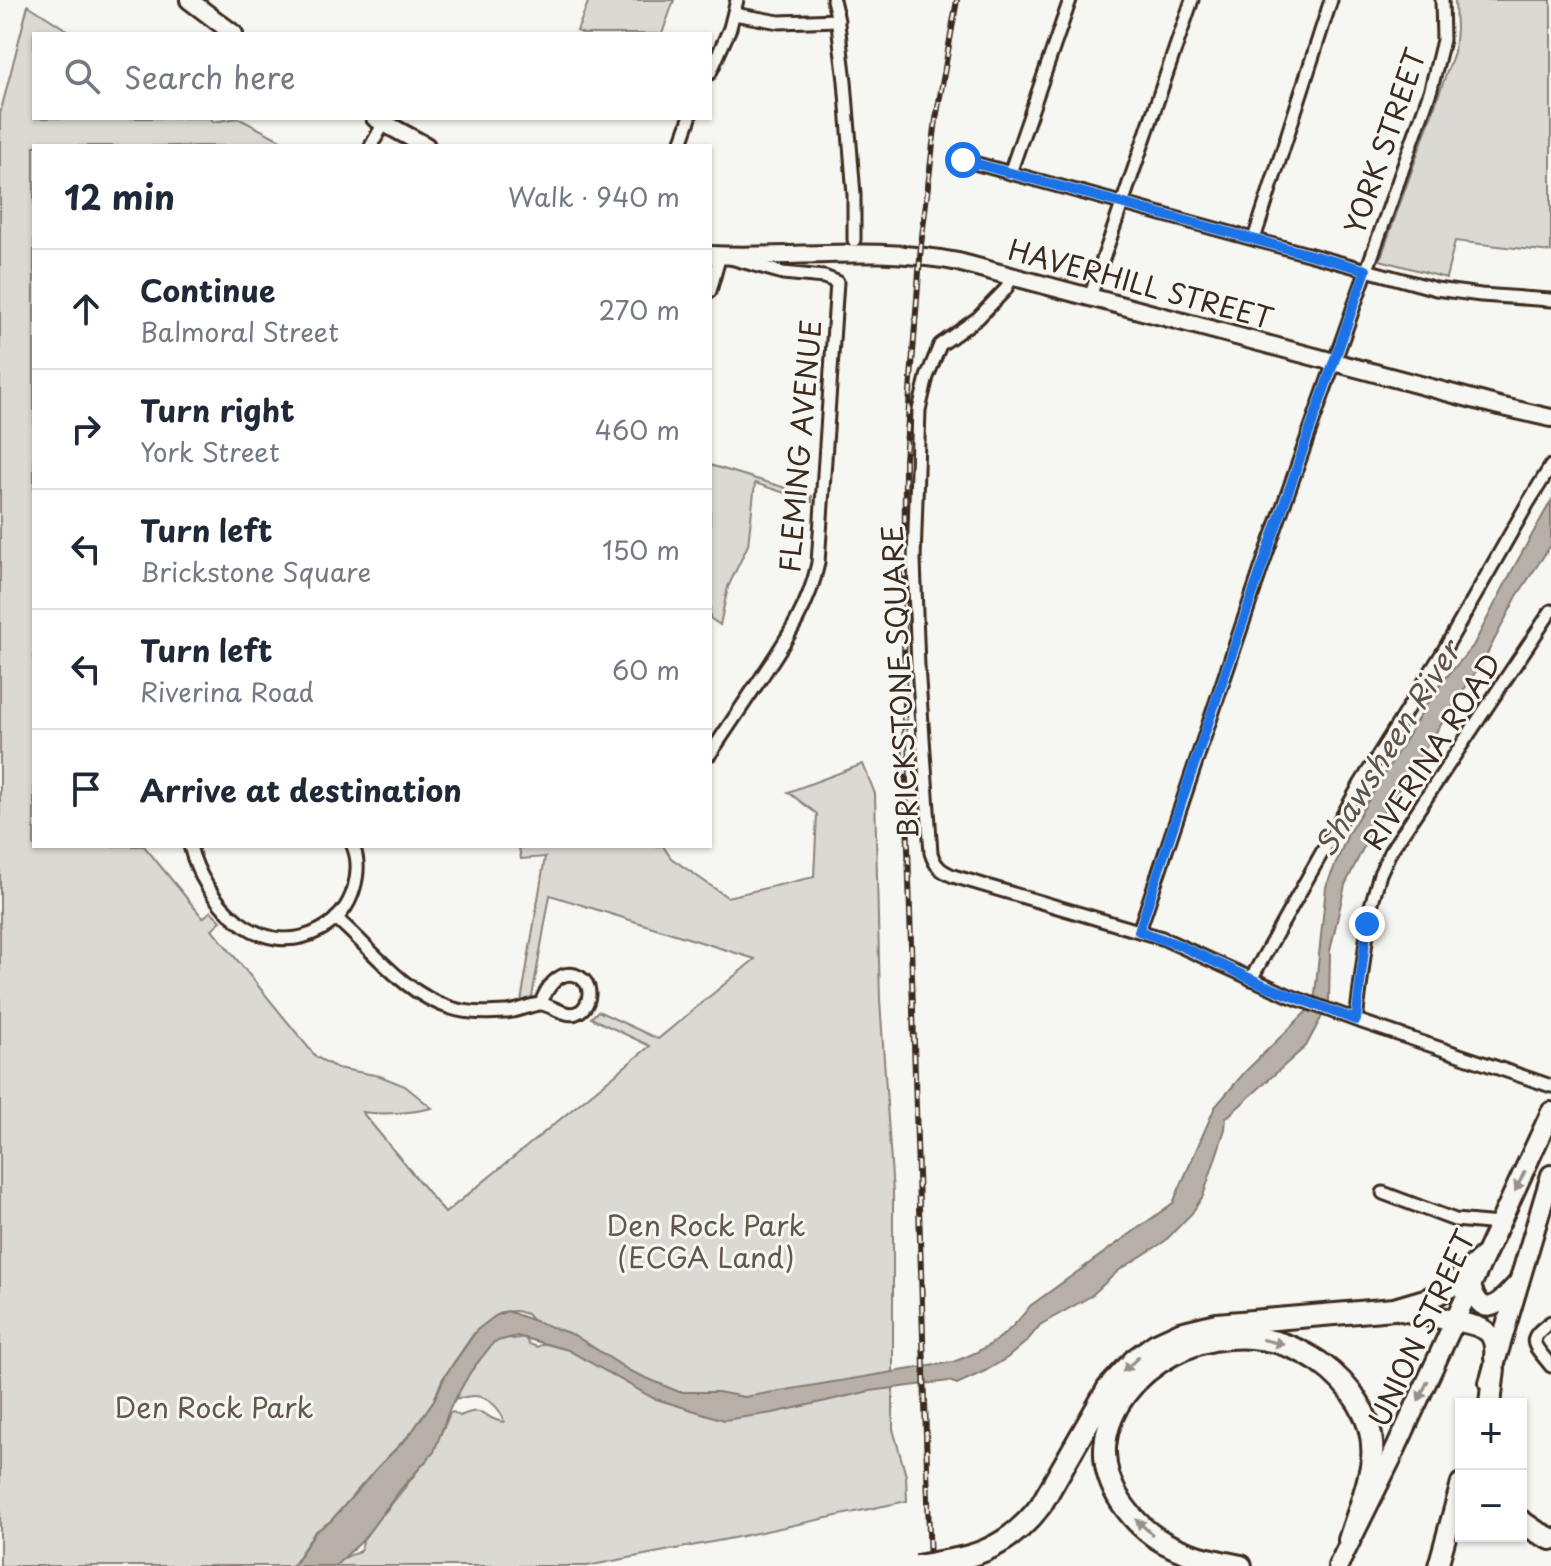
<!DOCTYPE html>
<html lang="en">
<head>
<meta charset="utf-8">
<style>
	:root { --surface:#fff; --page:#f6f6f7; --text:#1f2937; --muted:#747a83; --line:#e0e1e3 }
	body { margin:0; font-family:"Playpen Sans",sans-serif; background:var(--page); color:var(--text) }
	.controls { position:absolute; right:24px; bottom:24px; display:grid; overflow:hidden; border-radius:0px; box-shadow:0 2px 6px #0004 }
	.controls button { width:72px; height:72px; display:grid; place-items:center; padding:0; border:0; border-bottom:2px solid var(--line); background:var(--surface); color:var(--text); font:40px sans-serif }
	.stop { position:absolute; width:24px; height:24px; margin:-18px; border:6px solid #1a73e8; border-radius:50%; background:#fff }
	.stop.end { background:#1a73e8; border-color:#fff; box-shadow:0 2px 8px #0008 }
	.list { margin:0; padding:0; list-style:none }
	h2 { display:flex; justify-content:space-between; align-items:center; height:104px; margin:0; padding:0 32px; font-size:34px }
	h2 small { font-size:26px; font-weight:400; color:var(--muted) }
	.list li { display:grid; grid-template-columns:52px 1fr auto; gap:24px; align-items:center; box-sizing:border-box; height:120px; padding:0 32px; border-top:2px solid var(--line) }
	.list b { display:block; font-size:30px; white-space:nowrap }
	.list p { margin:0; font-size:26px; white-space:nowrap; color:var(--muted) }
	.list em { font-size:26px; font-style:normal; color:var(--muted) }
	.icon { flex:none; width:44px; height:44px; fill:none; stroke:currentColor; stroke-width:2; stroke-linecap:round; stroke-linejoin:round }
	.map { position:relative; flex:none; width:1551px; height:1566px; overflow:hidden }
	.search { position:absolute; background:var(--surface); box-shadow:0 2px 6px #0004; left:32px; top:32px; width:680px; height:88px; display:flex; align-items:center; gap:20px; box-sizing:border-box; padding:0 28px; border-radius:0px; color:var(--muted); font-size:30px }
	.panel { position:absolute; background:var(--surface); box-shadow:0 2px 6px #0004; left:32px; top:144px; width:680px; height:704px; border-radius:0px }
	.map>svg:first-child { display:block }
	.green { fill:#dad9d3; stroke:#8a8278; stroke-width:2 }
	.water { fill:#b6b0a9; stroke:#857a71; stroke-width:2 }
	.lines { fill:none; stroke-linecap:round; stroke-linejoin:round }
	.minor-casing { stroke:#3b2a1e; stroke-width:17 }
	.secondary-casing { stroke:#3b2a1e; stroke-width:22 }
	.primary-casing { stroke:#3b2a1e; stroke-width:24 }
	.motorway-casing { stroke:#3b2a1e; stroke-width:26 }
	.minor { stroke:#f6f6f2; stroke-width:11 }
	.secondary { stroke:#f6f6f2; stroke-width:16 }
	.primary { stroke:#f6f6f2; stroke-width:18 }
	.motorway { stroke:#f6f6f2; stroke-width:20 }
	.rail-casing { stroke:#3b2a1e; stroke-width:6 }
	.rail { stroke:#f6f6f2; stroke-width:3; stroke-dasharray:9; stroke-linecap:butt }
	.motorway-bridge-casing { stroke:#3b2a1e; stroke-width:26; stroke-linecap:butt }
	.motorway-bridge { stroke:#f6f6f2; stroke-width:20 }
	.oneway { fill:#989088 }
	.route { stroke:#1a73e8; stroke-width:10 }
	.labels { text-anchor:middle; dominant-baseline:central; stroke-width:6; stroke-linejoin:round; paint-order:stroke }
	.street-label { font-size:28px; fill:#3b2a1e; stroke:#f6f6f2 }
	.park-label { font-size:28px; fill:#63564b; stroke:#f6f6f2 }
	.water-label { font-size:30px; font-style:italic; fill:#605248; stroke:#f6f6f2 }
</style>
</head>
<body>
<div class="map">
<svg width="1551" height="1566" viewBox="0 0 1551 1566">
	<rect width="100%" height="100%" fill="#f6f6f2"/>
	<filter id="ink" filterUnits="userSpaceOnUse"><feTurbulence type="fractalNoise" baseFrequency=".0125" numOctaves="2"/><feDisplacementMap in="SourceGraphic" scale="16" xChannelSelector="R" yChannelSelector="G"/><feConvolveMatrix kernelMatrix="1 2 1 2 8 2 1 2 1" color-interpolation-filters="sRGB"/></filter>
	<g filter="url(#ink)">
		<g class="green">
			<polygon points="589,0 674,0 662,34 584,34 577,31"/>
			<polygon points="1455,0 1551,0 1551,252 1455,241 1446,278 1380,260 1454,52 1456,29"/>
			<path d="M 28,5 L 73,34 L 34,34 L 34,118 L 211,118 L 213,122 L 238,118 L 292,146 L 34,146 L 34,846 L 144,846 L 203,918 L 211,911 L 221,921 L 212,929 L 316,1057 L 337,1068 L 380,1076 L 405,1086 L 432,1108 C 411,1113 382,1115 362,1112 L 445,1213 L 650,1046 L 591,1018 L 598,1011 L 658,1039 L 755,959 L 550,895 L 532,997 L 521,1002 L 545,857 L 521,859 L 519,848 L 534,846 L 663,846 L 671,858 L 727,897 L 814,877 L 817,814 L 788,792 L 863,764 L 875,794 L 880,1000 L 893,1193 L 893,1429 L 906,1476 L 907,1501 L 733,1538 L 587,1566 L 334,1566 C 344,1554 353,1557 360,1550 C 364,1546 362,1538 364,1533 C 369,1524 380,1518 386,1511 C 411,1480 436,1450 450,1413 L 453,1412 L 460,1416 C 488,1404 483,1420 504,1422 C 502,1410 489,1397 475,1396 C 468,1395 463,1399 455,1398 L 457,1390 L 480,1359 L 490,1341 L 504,1337 L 514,1339 L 524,1337 L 529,1344 L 537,1347 L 550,1341 L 527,1314 L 516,1311 L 502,1312 L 475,1332 L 442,1380 L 434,1400 L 412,1432 L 378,1467 L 331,1521 L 315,1532 L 292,1566 L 0,1566 L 0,114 Z"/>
			<polygon points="710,465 812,496 812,502 755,483 748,545 728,587 720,625 710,618"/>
		</g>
		<path class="water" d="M 1551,501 L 1551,545 L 1517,596 L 1486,656 L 1373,828 L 1345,885 L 1330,951 L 1329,1003 L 1306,1046 L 1226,1118 L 1225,1129 L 1203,1196 L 1192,1213 L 1165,1241 L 1118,1271 L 1091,1296 L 1040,1325 L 1027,1341 L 1007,1358 L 985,1371 L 957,1384 L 949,1381 L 870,1391 L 773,1413 L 724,1420 L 653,1398 L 568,1350 L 517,1336 L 494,1342 L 471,1371 L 450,1408 L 434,1452 L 401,1489 L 362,1541 L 335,1566 L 293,1566 L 315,1532 L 331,1521 L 378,1467 L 409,1436 L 434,1400 L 445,1376 L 477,1330 L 495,1316 L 507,1311 L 574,1335 L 630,1371 L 679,1392 L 718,1392 L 744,1397 L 953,1362 C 989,1349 1007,1336 1030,1306 L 1173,1203 L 1215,1107 L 1245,1072 L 1314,1004 L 1326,887 L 1348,834 L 1434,692 L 1473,646 L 1513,569 Z"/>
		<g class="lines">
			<g class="minor-casing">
				<g id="minor">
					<polyline points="833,0 837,16 845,81 854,195 854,240"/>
					<polyline points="734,14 779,22 838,20"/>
					<polyline points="710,73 730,28 737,0"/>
					<polyline points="371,146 384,123"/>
					<polyline points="680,146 690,118"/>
					<polyline points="963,160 1436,289 1481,295 1551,300"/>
					<polyline points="1010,173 1070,0"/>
					<polyline points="1254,239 1331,0"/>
					<path d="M 1013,275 L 1005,290 L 978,318 L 940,345 L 927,377 L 919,410 L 914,560 L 918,666 L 931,853 C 935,866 941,871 953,876 L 1162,938 L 1290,996 L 1356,1020 L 1551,1086"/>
					<path d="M 710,291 L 720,255 L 783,273 L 824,277 L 837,282 L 818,563 C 809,608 784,643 759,681 C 743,705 726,730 710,754"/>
					<polyline points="1090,297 1192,0"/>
					<path d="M 190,846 C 204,901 259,962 320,930 C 337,921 349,906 354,888 C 358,874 359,860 353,846"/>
					<path d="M 336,918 C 372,949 404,994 451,1008 C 469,1014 488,1013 506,1012 C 517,1012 533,1003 542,1004 C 557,1007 573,1024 586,1005 C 589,999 590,993 588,987 C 586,981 581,977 575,975 C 558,970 545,990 541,1004"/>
					<polyline points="1139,931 1263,563 1431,89 1443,40 1442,0"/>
					<polyline points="1251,979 1361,783 1443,652 1528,503 1551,466"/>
					<polyline points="1356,1020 1370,909 1380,874 1390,852 1551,611"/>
					<polyline points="1383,1193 1455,1220 1499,1224"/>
					<path d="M 1551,1322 C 1524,1341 1534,1344 1551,1366"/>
				</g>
			</g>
			<g class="secondary-casing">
				<g id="secondary">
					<polyline points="189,0 234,34"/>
					<polyline points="375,118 426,146"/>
					<path d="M 710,255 C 795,259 874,245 958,262 L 1499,406 L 1551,418"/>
				</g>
			</g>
			<g class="primary-casing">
				<g id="primary">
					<path d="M 1471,1286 C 1484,1325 1502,1300 1519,1282"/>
					<path d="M 1456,1321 C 1481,1327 1497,1328 1494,1358"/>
					<polyline points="1489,1383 1551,1175"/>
					<polyline points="1338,1566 1392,1457 1551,1112"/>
					<polyline points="1438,1566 1461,1483"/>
				</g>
			</g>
			<g class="motorway-casing">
				<g id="motorway">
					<polyline points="1401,1310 1456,1321"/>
					<polyline points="1490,1404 1494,1369"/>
					<polyline points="1521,1521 1537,1532 1551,1539"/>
					<path d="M 961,1558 C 994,1551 1021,1532 1041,1505 L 1108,1388 L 1135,1359 L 1156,1344 L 1180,1333 L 1217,1324 L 1394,1309 L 1428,1299 L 1443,1291 L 1453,1285 L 1483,1257"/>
					<path d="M 1241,1566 C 1217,1561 1193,1557 1171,1546 C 1151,1537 1134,1521 1121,1502 C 1070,1425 1150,1344 1228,1338 C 1261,1335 1292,1344 1319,1362 C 1350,1384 1376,1419 1372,1459 C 1369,1486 1357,1514 1349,1540"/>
				</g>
			</g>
			<use href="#minor" class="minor"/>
			<use href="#secondary" class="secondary"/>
			<use href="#primary" class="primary"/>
			<use href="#motorway" class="motorway"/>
			<g class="rail-casing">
				<polyline id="rail" points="930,1566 904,716 905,460 921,245 936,119 957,0"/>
			</g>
			<use href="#rail" class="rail"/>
			<g class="motorway-bridge-casing">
				<polyline id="motorway-bridge" points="917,1566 961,1558"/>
			</g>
			<use href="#motorway-bridge" class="motorway-bridge"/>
		</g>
		<defs><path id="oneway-solid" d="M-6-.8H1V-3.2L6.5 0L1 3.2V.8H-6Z" transform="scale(2)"/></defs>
		<g class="oneway">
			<use href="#oneway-solid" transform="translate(1520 1181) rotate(116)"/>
			<use href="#oneway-solid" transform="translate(1273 1342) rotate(13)"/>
			<use href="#oneway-solid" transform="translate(1131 1364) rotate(137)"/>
			<use href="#oneway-solid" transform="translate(1423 1391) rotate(115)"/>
			<use href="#oneway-solid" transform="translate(1144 1527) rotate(-138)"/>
		</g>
	</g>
	<g class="lines" filter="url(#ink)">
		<path class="route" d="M 963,160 L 1366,270 C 1289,490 1211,709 1139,931 L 1181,946 L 1266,986 L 1356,1020 L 1367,924"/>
	</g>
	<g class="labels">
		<g class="street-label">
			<text transform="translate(1384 141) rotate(-71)">YORK STREET</text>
			<text transform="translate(1141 283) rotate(15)">HAVERHILL STREET</text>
			<text transform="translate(799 446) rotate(-85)">FLEMING AVENUE</text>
			<text transform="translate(899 682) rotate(-93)">BRICKSTONE SQUARE</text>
			<text transform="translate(1431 751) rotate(-57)">RIVERINA ROAD</text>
			<text transform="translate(1421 1328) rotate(-65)">UNION STREET</text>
		</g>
		<g class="park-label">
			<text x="706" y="1224">Den Rock Park<tspan x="706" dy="32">(ECGA Land)</tspan></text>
			<text x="214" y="1406">Den Rock Park</text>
		</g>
		<g class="water-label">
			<text transform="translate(1386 748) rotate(-58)">Shawsheen River</text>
		</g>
	</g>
</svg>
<div class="controls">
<button>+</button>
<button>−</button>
</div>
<div class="stop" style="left:963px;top:160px"></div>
<div class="stop end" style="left:1367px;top:924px"></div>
<div class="search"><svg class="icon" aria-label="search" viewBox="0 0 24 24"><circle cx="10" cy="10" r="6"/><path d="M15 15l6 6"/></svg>Search here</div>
<section class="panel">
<h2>12 min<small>Walk · 940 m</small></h2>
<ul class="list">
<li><svg class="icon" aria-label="ahead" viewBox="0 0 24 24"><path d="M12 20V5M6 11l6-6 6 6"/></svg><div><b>Continue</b><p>Balmoral Street</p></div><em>270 m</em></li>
<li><svg class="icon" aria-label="right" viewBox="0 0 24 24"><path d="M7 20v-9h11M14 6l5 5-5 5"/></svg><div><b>Turn right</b><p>York Street</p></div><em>460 m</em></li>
<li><svg class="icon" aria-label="left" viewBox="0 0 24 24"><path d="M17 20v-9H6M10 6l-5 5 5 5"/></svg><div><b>Turn left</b><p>Brickstone Square</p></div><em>150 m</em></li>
<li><svg class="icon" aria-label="left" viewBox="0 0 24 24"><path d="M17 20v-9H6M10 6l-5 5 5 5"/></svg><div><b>Turn left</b><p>Riverina Road</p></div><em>60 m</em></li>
<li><svg class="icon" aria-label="arrive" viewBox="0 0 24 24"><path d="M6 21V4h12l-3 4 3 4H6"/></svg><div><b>Arrive at destination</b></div></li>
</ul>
</section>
</div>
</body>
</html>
